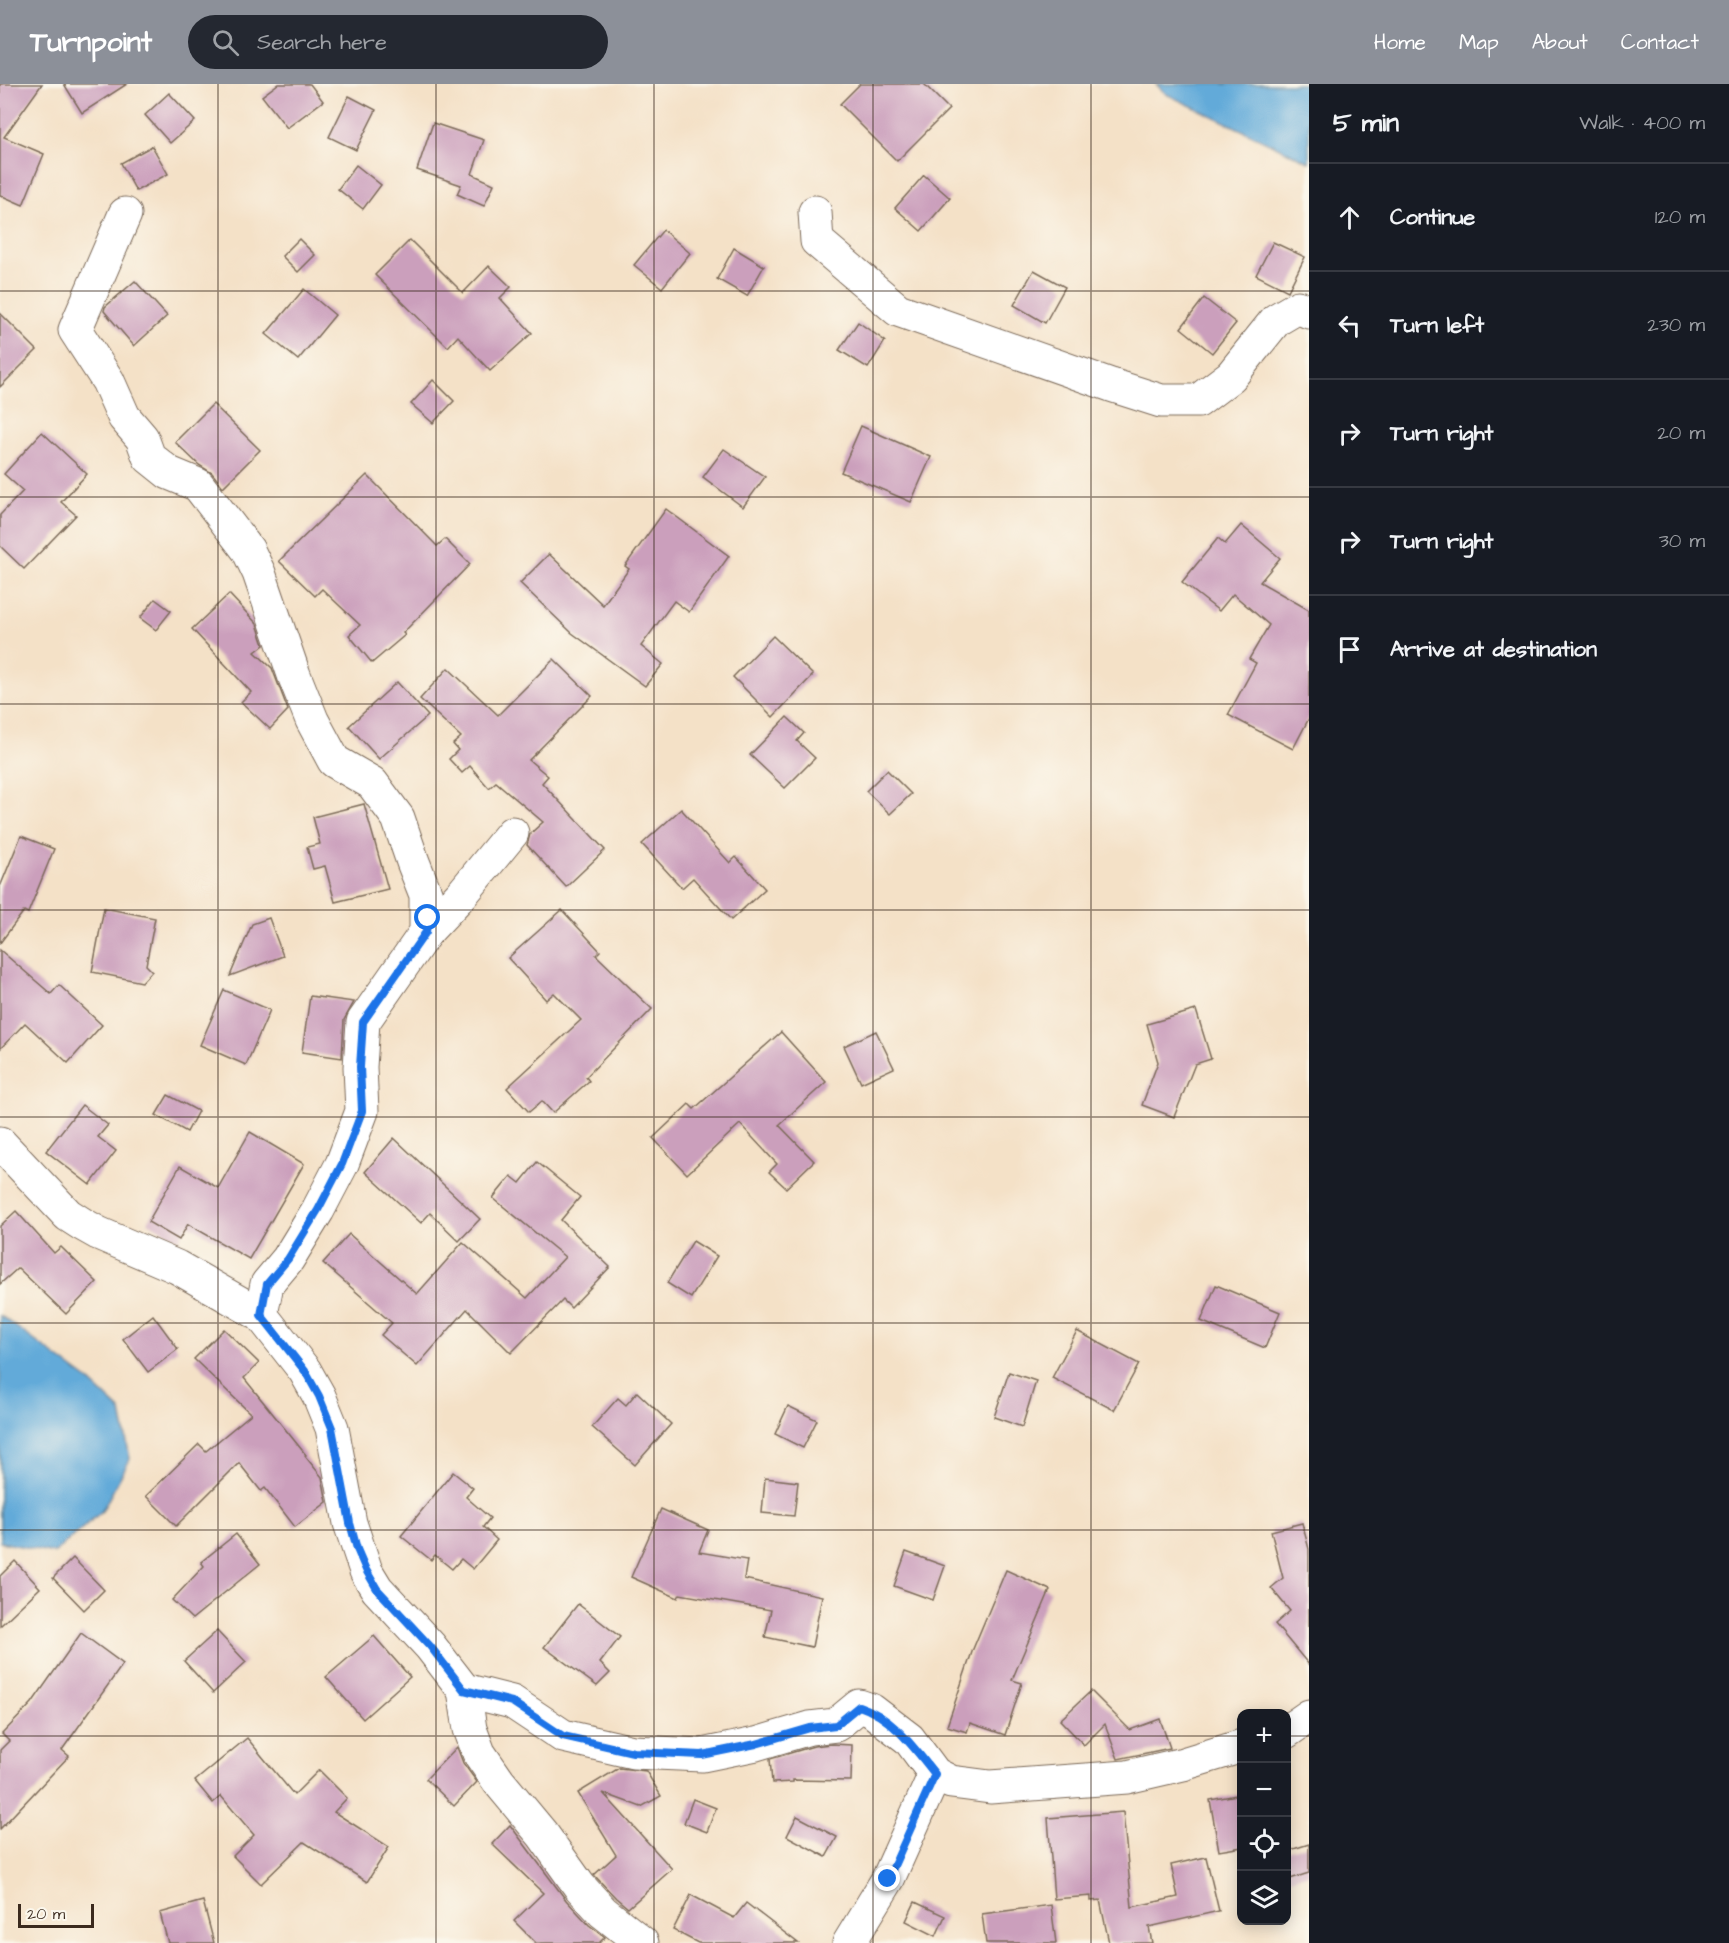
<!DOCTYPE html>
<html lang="en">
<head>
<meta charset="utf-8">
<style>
	:root { --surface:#171b24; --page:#242831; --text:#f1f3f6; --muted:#9ea1a6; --line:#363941; --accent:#8c9099 }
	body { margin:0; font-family:"Architects Daughter",sans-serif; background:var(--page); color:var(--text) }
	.controls { position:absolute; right:18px; bottom:18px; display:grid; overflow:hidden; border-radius:12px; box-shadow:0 3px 15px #0003 }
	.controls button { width:54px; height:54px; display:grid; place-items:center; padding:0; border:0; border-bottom:2px solid var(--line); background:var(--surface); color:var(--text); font:30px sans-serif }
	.scale { position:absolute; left:18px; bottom:15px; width:76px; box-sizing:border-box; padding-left:6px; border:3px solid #3b2a1e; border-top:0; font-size:16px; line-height:21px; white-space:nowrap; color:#3b2a1e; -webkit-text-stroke:4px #fbf7ec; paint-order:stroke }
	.stop { position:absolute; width:18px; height:18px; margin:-14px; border:4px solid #1a73e8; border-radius:50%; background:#fff }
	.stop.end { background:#1a73e8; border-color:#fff; box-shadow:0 2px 6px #0008 }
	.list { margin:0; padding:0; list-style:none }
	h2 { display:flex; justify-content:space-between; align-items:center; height:78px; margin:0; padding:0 24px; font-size:26px }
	h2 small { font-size:20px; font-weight:400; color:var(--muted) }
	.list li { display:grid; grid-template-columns:39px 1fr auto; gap:18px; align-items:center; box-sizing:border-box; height:108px; padding:0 24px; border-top:2px solid var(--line) }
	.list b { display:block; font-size:22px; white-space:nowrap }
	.list em { font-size:20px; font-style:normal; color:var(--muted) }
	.icon { flex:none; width:33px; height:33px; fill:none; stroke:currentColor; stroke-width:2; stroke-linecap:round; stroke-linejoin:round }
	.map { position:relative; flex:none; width:1309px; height:1859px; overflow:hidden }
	header { display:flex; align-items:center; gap:36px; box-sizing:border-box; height:84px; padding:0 30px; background:var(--accent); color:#fff }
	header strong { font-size:28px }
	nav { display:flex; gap:33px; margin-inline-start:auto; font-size:21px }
	.search { width:420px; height:54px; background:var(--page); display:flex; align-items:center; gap:15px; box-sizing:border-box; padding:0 21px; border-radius:33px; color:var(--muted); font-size:22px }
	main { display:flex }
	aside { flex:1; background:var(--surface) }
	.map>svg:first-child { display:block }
	.water { fill:#62aad9; stroke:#4e6a7c; stroke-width:1.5 }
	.building { fill:#cb9fbc }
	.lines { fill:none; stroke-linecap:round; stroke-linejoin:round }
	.minor-casing { stroke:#7c6a59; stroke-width:35 }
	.minor { stroke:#fff; stroke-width:33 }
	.route { stroke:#1a73e8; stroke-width:8 }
	.grid { fill:none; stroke:#3b2a1e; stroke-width:1.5; stroke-opacity:0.55 }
</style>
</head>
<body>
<header>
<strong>Turnpoint</strong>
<div class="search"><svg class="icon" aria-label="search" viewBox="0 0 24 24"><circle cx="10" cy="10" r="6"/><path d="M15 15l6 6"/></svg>Search here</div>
<nav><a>Home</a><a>Map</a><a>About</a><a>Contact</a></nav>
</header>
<main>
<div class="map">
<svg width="1309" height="1859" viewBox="0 0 1309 1859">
	<rect width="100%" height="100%" fill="#fbf7ec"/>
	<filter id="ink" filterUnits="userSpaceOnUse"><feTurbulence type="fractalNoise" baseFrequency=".0167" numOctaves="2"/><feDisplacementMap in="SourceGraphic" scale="12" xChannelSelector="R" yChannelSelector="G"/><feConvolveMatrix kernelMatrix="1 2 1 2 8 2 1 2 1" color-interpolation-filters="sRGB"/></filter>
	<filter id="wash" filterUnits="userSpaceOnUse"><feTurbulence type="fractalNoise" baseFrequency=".008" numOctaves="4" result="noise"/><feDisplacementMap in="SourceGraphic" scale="24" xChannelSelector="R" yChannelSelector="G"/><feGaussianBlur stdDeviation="1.35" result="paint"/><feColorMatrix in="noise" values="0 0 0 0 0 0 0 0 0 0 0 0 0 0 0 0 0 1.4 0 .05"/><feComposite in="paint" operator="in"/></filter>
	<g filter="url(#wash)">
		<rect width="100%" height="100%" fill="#f4e1c7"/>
		<g class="water">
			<polygon points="1156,0 1309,0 1309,78 1166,10"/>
			<polygon points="0,1231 88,1296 121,1327 130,1375 102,1427 54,1469 0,1458"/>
		</g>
		<g id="blocks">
			<g class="building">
				<polygon points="0,0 42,0 4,53 44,70 23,121 0,111"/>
				<polygon points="64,0 127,0 82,29"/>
				<polygon points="278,0 310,0 323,17 287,44 262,12"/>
				<polygon points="860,0 924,0 949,25 897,77 840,20"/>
				<polygon points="169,9 195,37 170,59 145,31"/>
				<polygon points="349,12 376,26 356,66 329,53"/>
				<polygon points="433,39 484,56 472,90 494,100 484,122 457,110 461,101 417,86"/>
				<polygon points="152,62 168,90 136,107 121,79"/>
				<polygon points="356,81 381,101 363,125 338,105"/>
				<polygon points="924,91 950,114 921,147 895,124"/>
				<polygon points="663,146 690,169 662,204 634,181"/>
				<polygon points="299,155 315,171 298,188 282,172"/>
				<polygon points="410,156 463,209 489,182 511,203 500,214 532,249 490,287 458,252 448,263 375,191"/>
				<polygon points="1273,158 1305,173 1288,207 1256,191"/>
				<polygon points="734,164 764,182 747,212 717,195"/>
				<polygon points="1034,186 1065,203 1045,239 1014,221"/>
				<polygon points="135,197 167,232 134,262 104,227 105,223"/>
				<polygon points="304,205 335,231 298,276 266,250"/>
				<polygon points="1204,214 1236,239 1212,269 1181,244"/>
				<polygon points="0,229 37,266 0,303"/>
				<polygon points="858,238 885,257 868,284 839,266"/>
				<polygon points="433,296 454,317 433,339 411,320"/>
				<polygon points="213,320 260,366 223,403 212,389 199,381 175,358"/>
				<polygon points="861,342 931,373 911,418 841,388"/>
				<polygon points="42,348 87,390 61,418 76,431 24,485 0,462 0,431 23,407 4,390"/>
				<polygon points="724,365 765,393 743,423 703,393"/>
				<polygon points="367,391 437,462 445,455 470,480 403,549 405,551 372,579 349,551 360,541 322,505 315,512 279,477"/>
				<polygon points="666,425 729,472 689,528 674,517 641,562 663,580 645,602 572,549 520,499 549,470 603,521 629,485 625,482"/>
				<polygon points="1241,441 1280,474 1260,498 1309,526 1309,634 1293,665 1228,631 1256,579 1249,575 1269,541 1233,510 1219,527 1182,498 1218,454 1225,460"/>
				<polygon points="229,510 257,540 264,561 255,568 272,584 288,626 270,645 241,618 251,608 192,545"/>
				<polygon points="155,515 171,527 156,546 140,534"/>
				<polygon points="773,552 813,591 773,633 733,593"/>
				<polygon points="554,575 592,612 529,676 548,692 542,699 605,766 566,803 527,761 530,750 543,738 496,698 489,704 470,682 462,689 449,675 458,666 453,660 461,653 420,615 448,584 498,631"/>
				<polygon points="397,598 428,632 379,675 349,642"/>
				<polygon points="787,633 804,649 797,657 815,674 785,704 750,671"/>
				<polygon points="887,686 911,710 890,730 866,707"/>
				<polygon points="364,720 388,805 335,818 325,782 313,785 307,763 320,760 313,733"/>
				<polygon points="681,725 730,779 736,773 765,805 731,836 693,794 682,804 642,760"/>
				<polygon points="21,752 54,765 28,829 24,827 0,859 0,803"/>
				<polygon points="104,824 155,834 146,881 152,887 142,898 92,888"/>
				<polygon points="562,826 600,867 596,871 652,925 586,993 589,997 553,1029 542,1017 529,1028 507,1004 581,936 554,909 546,916 508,874"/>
				<polygon points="269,834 283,872 230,892 252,840"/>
				<polygon points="0,866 51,910 59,901 102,941 68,979 25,939 0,965"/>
				<polygon points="224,906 270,926 246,981 200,961"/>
				<polygon points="310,912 354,918 344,936 342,974 302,968"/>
				<polygon points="1196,926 1211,975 1195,980 1174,1033 1142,1021 1158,978 1147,940"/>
				<polygon points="876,947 894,984 861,999 844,962"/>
				<polygon points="781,948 826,998 779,1041 814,1077 786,1104 769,1088 777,1080 740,1040 687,1090 653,1054 689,1020 694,1025"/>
				<polygon points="168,1011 198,1027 187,1048 156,1031"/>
				<polygon points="82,1021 108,1041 98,1053 116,1067 90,1101 46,1067"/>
				<polygon points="250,1048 304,1080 249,1175 188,1140 179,1156 148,1138 180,1082 218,1104"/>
				<polygon points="394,1054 480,1135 459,1157 430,1129 421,1139 365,1088"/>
				<polygon points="537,1078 580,1113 561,1136 610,1183 571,1224 563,1216 511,1269 467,1225 417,1282 381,1251 392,1239 323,1179 349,1150 417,1210 463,1158 527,1214 565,1173 493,1114 511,1092 520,1099"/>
				<polygon points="16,1127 54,1169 61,1163 97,1198 66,1230 18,1184 0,1200 0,1142"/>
				<polygon points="693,1157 717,1172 691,1214 667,1199"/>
				<polygon points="1216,1201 1280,1228 1265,1264 1201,1237"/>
				<polygon points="153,1231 178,1265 148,1288 123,1255"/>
				<polygon points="224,1245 259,1279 244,1294 306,1371 305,1372 322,1393 327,1418 295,1443 265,1404 261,1407 239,1379 176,1442 146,1412 199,1360 206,1367 251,1330 194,1275"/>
				<polygon points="1077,1247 1139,1280 1114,1326 1052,1294"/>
				<polygon points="1009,1288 1036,1297 1022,1343 994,1333"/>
				<polygon points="637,1308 671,1340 635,1381 592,1343 618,1314 626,1321"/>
				<polygon points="788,1322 817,1336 803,1364 775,1350"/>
				<polygon points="453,1388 473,1404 466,1413 490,1434 483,1443 497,1456 473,1485 461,1475 452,1485 435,1471 431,1476 401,1452"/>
				<polygon points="765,1394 798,1398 794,1432 762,1429"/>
				<polygon points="661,1425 708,1446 699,1468 747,1476 744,1495 822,1512 812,1563 765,1553 771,1526 680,1510 678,1514 631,1493"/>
				<polygon points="1302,1439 1309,1465 1309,1581 1275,1540 1290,1527 1271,1504 1283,1494 1271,1447"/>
				<polygon points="236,1450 260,1480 192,1535 172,1516 204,1482 201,1478"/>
				<polygon points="906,1468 945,1482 933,1516 894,1502"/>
				<polygon points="73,1474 104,1506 84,1526 53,1494"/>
				<polygon points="15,1477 40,1504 0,1542 0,1492"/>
				<polygon points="1006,1486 1050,1506 1012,1596 1022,1599 1005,1651 970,1639 967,1648 947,1642 973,1565"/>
				<polygon points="578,1520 620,1553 600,1579 610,1589 597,1602 544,1563"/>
				<polygon points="217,1547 246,1578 213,1609 184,1577"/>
				<polygon points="81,1549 123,1580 62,1666 69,1672 0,1745 0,1666 9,1657 2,1650 32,1619"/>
				<polygon points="374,1552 410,1593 363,1635 326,1593"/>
				<polygon points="1091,1607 1130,1646 1160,1635 1170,1664 1118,1675 1105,1640 1084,1661 1060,1636"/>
				<polygon points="247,1654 294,1711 319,1686 347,1714 334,1728 389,1763 367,1798 304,1758 261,1800 233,1772 254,1751 221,1712 213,1719 195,1697"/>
				<polygon points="831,1660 852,1661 851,1697 793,1696 793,1698 772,1699 770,1675 814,1662"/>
				<polygon points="457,1663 463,1679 477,1698 454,1722 426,1695"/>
				<polygon points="619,1684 646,1687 661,1712 641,1723 603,1709 672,1785 628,1824 616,1814 594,1791 616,1771 578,1709"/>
				<polygon points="1242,1710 1242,1763 1219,1767 1210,1716"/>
				<polygon points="693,1715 716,1724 707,1748 684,1739"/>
				<polygon points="1123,1728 1132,1823 1178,1813 1171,1781 1206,1773 1219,1827 1149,1843 1152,1859 1109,1859 1100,1816 1091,1817 1091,1812 1054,1815 1048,1734"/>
				<polygon points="797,1732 837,1753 826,1773 787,1752"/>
				<polygon points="510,1741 566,1816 589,1841 605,1853 599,1859 536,1859 514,1837 543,1809 492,1760"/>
				<polygon points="1309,1760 1309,1789 1287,1796 1287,1767"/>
				<polygon points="691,1811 734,1834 746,1819 798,1859 698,1859 673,1846"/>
				<polygon points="203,1817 214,1859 168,1859 160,1829"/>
				<polygon points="915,1818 945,1832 936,1852 906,1837"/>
				<polygon points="1051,1821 1056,1859 986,1859 982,1830"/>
			</g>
		</g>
	</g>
	<g filter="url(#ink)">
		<use href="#blocks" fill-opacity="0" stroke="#7c6a59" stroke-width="1.5"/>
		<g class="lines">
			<g class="minor-casing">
				<g id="minor">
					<polyline points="815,128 817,157 898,226 1111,301 1161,317 1198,317 1231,292 1276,236 1298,223 1309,228"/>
					<polyline points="125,130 75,246 108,297 124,333 142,354 149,373 169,389 198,401 248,466 259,489 294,591 312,636 334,677 372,699 398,734 413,778 426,811 426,848 363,938 360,983 362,1027 342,1080 318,1126 288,1175 267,1200 261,1231"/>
					<polyline points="426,848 462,810 512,749"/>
					<polyline points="0,1059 68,1131 82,1140 98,1149 177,1183 261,1231 305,1287 319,1312 332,1344 350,1439 366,1487 377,1505 430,1562 464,1606 512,1618 563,1652 633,1668 702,1671 756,1660 810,1644 836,1641 859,1622 871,1626 909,1655 935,1690 951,1698 967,1700 990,1703 1127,1693 1183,1680 1242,1662"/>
					<polyline points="464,1606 470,1645 479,1669 499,1698 543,1751 580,1803 603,1828 642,1859"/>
					<polyline points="1286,1648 1309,1632"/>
					<polyline points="849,1859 888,1795 935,1690"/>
				</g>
			</g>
			<use href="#minor" class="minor"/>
		</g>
	</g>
	<g class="lines" filter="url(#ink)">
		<path class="route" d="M 428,834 L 426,848 L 363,938 L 360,983 L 362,1027 L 342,1080 L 318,1126 L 288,1175 L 267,1200 L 261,1231 L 305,1287 L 319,1312 L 332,1344 L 350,1439 L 357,1465 L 366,1486 L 377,1505 L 430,1562 L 464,1606 L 512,1618 L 563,1652 L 633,1668 L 702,1671 L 756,1660 L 810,1644 L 836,1641 L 859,1622 C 893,1633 914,1664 935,1690 L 888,1795"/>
	</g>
	<path class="grid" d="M 218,0 L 218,1859M 436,0 L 436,1859M 654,0 L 654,1859M 873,0 L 873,1859M 1091,0 L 1091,1859M 0,207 L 1309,207M 0,413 L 1309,413M 0,620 L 1309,620M 0,826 L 1309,826M 0,1033 L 1309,1033M 0,1239 L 1309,1239M 0,1446 L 1309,1446M 0,1652 L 1242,1652M 1286,1652 L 1309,1652"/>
</svg>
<div class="controls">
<button>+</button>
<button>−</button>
<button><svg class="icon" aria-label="locate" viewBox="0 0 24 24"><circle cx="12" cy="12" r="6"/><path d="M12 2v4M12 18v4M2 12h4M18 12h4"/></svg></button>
<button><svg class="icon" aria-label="layers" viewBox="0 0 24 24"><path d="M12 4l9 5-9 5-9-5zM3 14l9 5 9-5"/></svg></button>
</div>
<div class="scale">20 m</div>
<div class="stop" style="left:428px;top:834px"></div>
<div class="stop end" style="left:888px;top:1795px"></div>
</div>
<aside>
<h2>5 min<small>Walk · 400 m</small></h2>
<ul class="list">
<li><svg class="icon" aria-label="ahead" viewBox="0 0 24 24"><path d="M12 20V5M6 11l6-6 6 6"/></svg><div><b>Continue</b></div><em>120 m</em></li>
<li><svg class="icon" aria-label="left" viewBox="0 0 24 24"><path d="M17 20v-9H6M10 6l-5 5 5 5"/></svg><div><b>Turn left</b></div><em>230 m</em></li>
<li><svg class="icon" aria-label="right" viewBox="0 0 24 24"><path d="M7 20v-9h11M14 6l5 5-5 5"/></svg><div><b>Turn right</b></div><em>20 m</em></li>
<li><svg class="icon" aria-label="right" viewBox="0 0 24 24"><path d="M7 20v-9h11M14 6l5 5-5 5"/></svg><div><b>Turn right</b></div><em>30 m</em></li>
<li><svg class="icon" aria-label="arrive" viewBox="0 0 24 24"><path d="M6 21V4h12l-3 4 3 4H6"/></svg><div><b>Arrive at destination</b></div></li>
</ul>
</aside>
</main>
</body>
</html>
